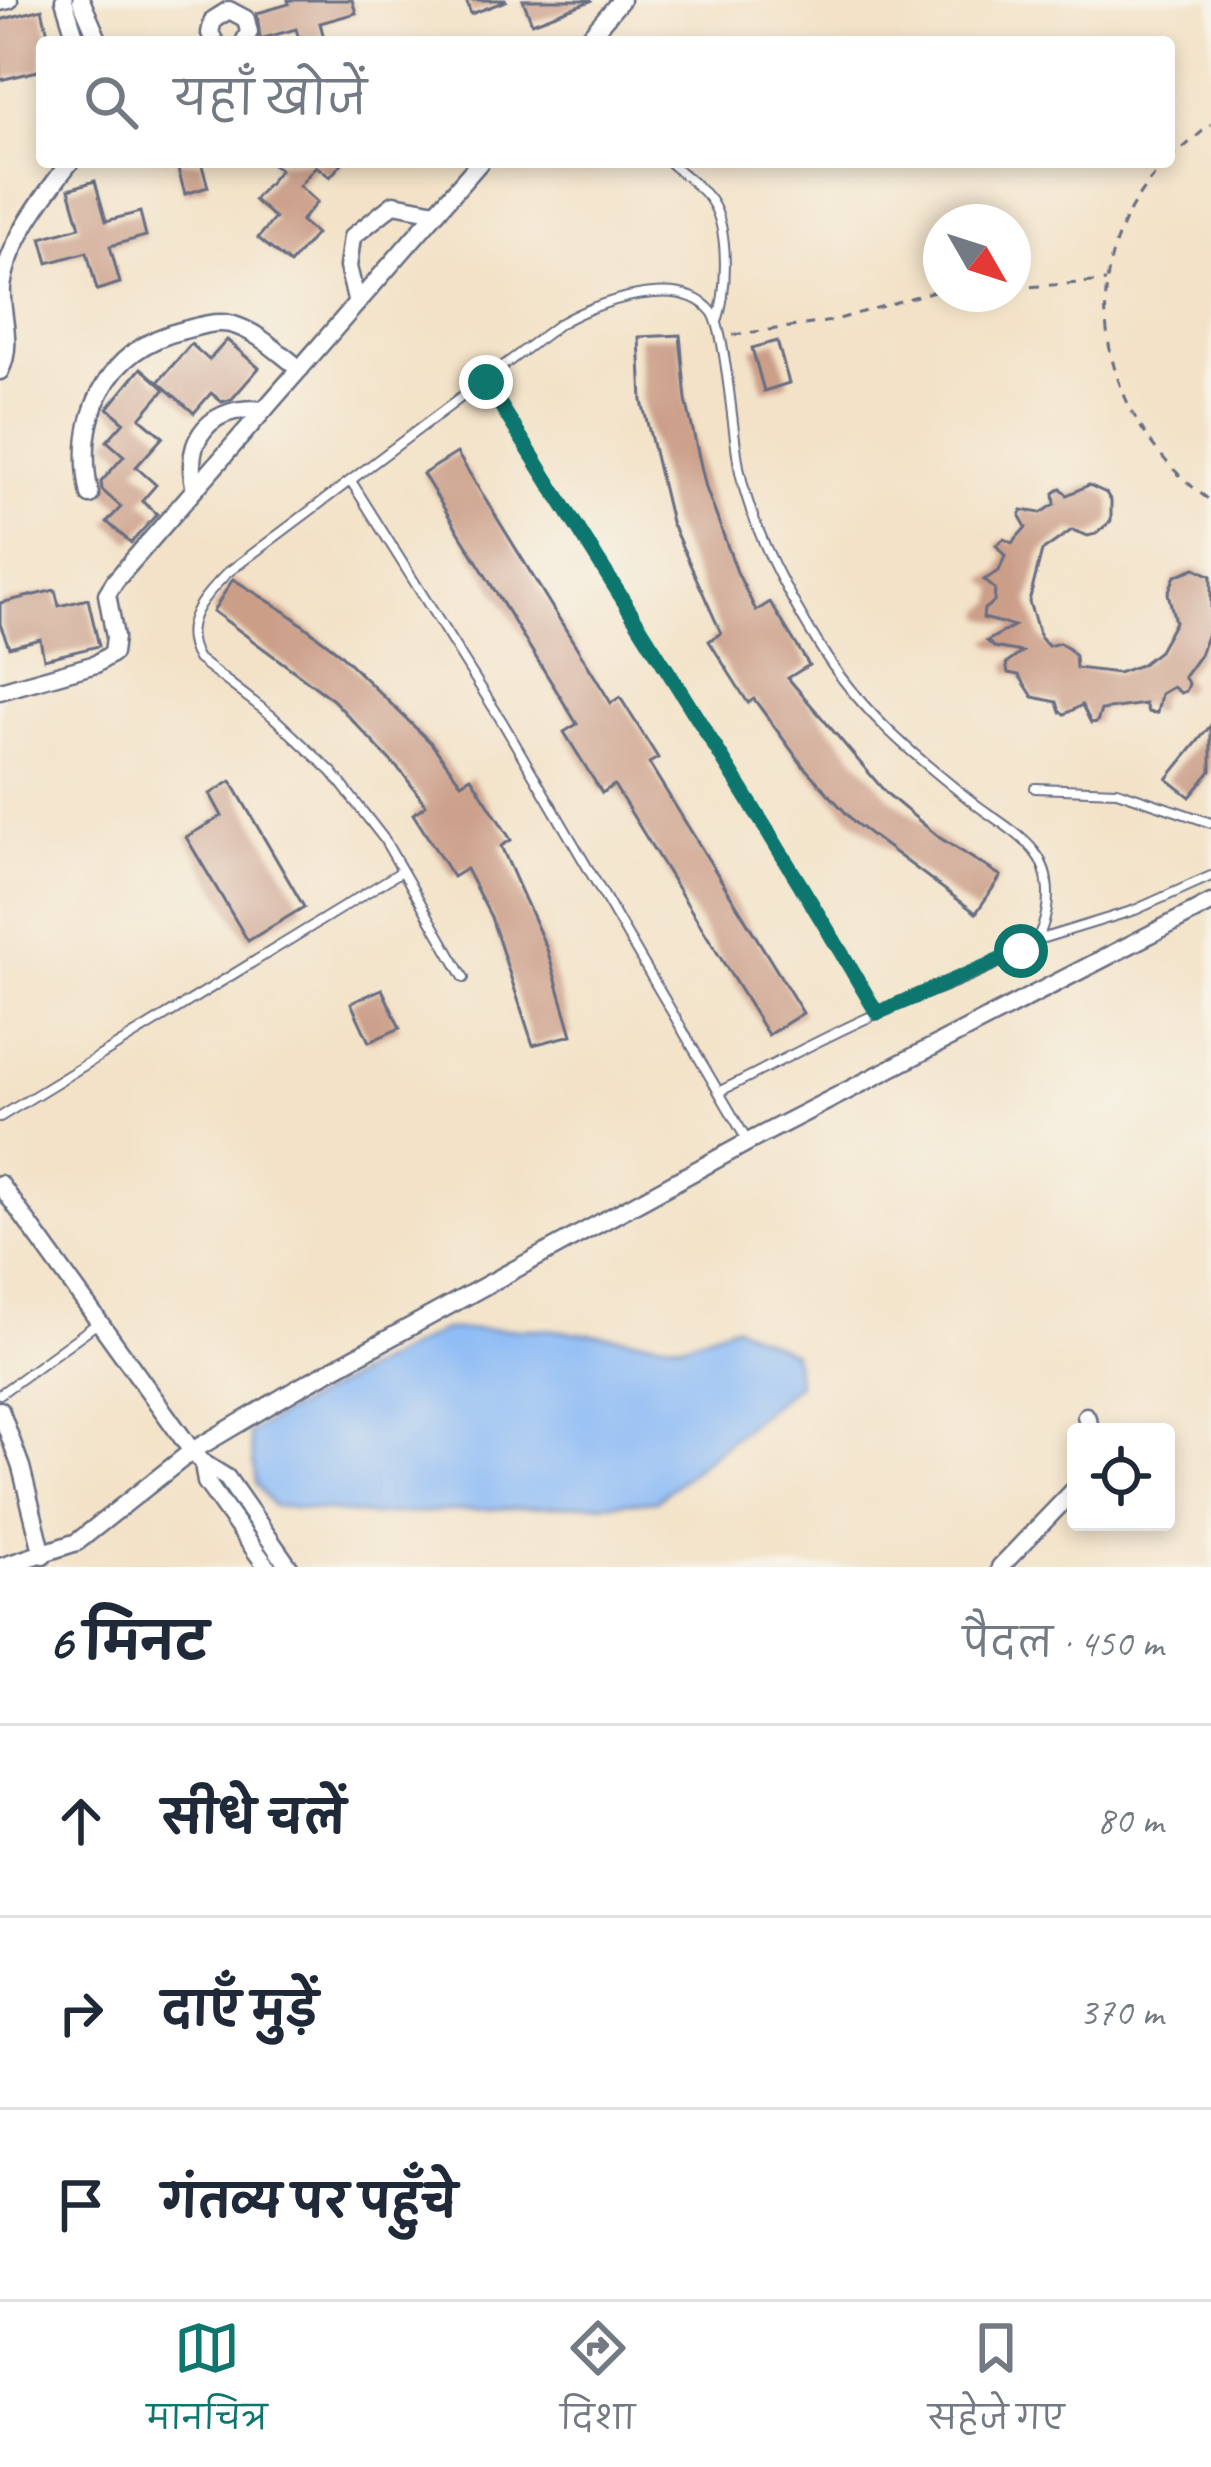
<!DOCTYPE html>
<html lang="hi">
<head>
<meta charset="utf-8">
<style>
	:root { --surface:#fff; --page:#f2f2f3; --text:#1f2937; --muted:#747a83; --line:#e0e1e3; --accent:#0f766e }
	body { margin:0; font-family:Caveat,"Playpen Sans Deva",sans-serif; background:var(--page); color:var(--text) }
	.controls { position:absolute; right:36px; bottom:36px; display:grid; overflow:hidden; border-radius:12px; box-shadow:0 6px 18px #0003 }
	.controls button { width:108px; height:108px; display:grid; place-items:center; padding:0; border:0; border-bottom:3px solid var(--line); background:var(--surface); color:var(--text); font:60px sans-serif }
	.compass { position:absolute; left:923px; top:204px; width:108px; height:108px; border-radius:50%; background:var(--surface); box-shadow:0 6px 18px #0003; rotate:129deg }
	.stop { position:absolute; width:36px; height:36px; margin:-27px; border:9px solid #0f766e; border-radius:50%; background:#fff }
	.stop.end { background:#0f766e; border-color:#fff; box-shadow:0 3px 12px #0008 }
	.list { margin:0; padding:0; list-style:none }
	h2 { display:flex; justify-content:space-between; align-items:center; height:156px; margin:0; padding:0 48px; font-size:51px }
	h2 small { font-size:39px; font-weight:400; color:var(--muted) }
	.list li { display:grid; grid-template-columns:78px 1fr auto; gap:36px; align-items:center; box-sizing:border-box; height:192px; padding:0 48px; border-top:3px solid var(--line) }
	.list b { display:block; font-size:45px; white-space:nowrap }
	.list em { font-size:39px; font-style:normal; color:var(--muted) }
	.icon { flex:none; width:66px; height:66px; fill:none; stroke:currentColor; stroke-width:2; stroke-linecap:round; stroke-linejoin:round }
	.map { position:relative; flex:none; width:1211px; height:1567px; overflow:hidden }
	.search { position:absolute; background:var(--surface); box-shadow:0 6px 18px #0003; left:36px; right:36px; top:36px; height:132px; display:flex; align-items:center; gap:30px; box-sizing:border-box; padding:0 42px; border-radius:12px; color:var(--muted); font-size:45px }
	.sheet { height:732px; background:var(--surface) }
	nav { display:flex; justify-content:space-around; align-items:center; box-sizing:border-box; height:168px; border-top:3px solid var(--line); background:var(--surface); font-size:33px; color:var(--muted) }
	nav a { display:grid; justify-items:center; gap:6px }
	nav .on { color:var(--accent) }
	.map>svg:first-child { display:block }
	.water { fill:#8abaf6; stroke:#5274aa; stroke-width:3 }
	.building { fill:#cb9e88 }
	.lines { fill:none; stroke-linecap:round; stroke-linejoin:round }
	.lane-casing { stroke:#676e83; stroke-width:12 }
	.street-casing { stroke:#676e83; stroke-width:21 }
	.path { stroke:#676e83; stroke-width:3; stroke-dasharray:9 9; stroke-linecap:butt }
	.lane { stroke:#fff; stroke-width:8 }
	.street { stroke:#fff; stroke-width:16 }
	.route { stroke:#0f766e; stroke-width:15 }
</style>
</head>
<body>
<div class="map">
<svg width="1211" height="1567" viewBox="0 0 1211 1567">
	<rect width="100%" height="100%" fill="#f7f3e8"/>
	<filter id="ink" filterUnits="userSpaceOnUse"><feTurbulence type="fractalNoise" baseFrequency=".00833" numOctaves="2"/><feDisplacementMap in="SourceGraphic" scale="24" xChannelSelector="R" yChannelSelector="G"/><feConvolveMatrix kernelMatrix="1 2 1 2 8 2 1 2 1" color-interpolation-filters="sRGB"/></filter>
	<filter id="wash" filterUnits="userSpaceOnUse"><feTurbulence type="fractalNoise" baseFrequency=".004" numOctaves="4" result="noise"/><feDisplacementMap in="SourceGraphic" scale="48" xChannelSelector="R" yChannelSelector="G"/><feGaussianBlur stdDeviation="2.7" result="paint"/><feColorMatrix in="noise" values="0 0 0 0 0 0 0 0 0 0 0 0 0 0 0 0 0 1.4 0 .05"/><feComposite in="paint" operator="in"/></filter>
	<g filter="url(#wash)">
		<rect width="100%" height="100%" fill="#f3e2c7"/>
		<polygon class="water" points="734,1325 793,1353 798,1384 656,1501 371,1515 273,1506 256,1483 249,1432 443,1330 544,1329 682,1344"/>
		<g id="blocks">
			<g class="building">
				<polygon points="288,0 352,0 356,13 320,23 325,42 300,42 296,29 260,39 257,13 289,4"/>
				<polygon points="466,0 505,0 506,1 471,14"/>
				<polygon points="523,0 590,0 591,1 532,23"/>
				<polygon points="42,9 50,42 42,42 42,70 0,80 0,20"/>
				<polygon points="176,162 201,162 208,187 185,194"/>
				<polygon points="270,162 343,162 330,177 316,166 299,186 317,202 301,221 316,234 290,264 258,238 275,218 254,200 280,170"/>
				<polygon points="95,181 106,221 140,212 146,236 110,246 120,283 97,290 87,252 48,263 41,238 80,227 69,189"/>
				<polygon points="680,335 686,400 706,488 737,572 756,611 770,602 809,665 788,678 886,793 940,838 1001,876 976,913 855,823 803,766 754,699 748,703 709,641 721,633 671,522 642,401 639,337"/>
				<polygon points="227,340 259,368 232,399 222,402 211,393 194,413 158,382 191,344 209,360"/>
				<polygon points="777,341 789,383 764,391 752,348"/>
				<polygon points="141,368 165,389 140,418 163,437 136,467 156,485 142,501 157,514 131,543 107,522 121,507 102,490 101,482 124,456 107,441 124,422 108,408"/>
				<polygon points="457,453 611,703 620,697 658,758 649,763 803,1013 768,1035 614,785 602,793 564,732 577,724 423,474"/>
				<polygon points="1089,485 1106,493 1111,501 1111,521 1096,534 1088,536 1072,530 1042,551 1029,602 1040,637 1048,646 1059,643 1069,649 1075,656 1076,668 1118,673 1141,665 1159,651 1175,622 1168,593 1175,576 1195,568 1211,576 1211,625 1200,655 1184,677 1189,684 1186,691 1181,693 1173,687 1161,694 1157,713 1148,712 1145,704 1101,710 1097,722 1091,723 1082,705 1065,714 1060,712 1057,702 1033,697 1019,675 1008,673 1006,664 1022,652 994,647 987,641 1014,626 983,618 984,609 994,602 995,589 984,580 999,571 1005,556 996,545 1004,539 1012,543 1026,527 1020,516 1022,510 1041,513 1055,504 1054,493 1061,488 1067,495"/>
				<polygon points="233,579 286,612 338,652 431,743 461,783 471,777 511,840 501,846 547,949 572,1035 533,1045 491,917 466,869 453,877 413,814 426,805 404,775 333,700 213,611"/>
				<polygon points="55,590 59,606 88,599 99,646 44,659 40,639 9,647 0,624 0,603"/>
				<polygon points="1211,725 1211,771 1190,797 1167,779"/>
				<polygon points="231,781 304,907 248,941 186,837 222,816 210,794"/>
				<polygon points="382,989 400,1028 369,1042 351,1003"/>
			</g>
		</g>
	</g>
	<g filter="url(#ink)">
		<use href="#blocks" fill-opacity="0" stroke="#676e83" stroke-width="3"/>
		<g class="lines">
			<g class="lane-casing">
				<g id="lane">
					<path d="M 669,162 C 682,174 701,186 711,201 C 730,229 727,292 717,322"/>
					<path d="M 486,381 C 617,592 752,799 877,1013"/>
					<polyline points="351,481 503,723 748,1142"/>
					<polyline points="1035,788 1117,791 1211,823"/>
					<polyline points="1034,941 1135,910 1211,876"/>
					<path d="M 464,978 L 384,839 L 332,772 L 272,716 L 198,659 C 177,624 203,598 227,573 L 559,324 C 594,303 680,272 712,312 C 726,331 733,440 740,472 C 752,529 788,595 819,645 C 857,708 913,755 970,800 C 990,816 1018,831 1034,851 C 1051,871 1051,904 1042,928 C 1039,937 1031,944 1024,948 C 982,975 929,991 883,1011 C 827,1035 774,1065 720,1091"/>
					<polyline points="0,1117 402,871"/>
					<polyline points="0,1394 99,1322"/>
				</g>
			</g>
			<g class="street-casing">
				<g id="street">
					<polyline points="64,0 77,42"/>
					<polyline points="81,0 99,42"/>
					<polyline points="0,2 9,0"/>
					<polyline points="215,42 210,33 213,20 229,10 246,19 249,32 244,42"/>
					<polyline points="585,42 621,0"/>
					<polyline points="357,303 348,267 352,237 394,204 436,212"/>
					<path d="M 0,371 C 14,342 0,316 2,287 C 8,242 43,197 70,162"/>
					<path d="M 195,489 C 182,438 212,404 264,410"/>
					<path d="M 90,495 C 74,419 104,349 184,330 C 198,326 215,321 230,324 C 256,330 279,353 300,369"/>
					<polyline points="0,691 96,664 113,653 115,637 107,594 115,581 480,162"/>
					<polyline points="0,1184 192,1451 203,1463 227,1478 289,1567"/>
					<polyline points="0,1410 21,1467 43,1555"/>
					<polyline points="1086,1416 1092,1432"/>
					<polyline points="203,1463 206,1482 267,1567"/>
					<polyline points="0,1567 77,1542 192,1451 300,1387 748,1142 1211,903"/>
					<polyline points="1000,1567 1076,1488"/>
				</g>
			</g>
			<g class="path">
				<polyline points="1169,160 1211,124"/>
				<path d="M 1167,162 C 1063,264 1100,424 1211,501"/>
				<polyline points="1013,288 1106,281"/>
				<polyline points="733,335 832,321 941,289"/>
			</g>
			<use href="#lane" class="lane"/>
			<use href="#street" class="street"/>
		</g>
	</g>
	<g class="lines" filter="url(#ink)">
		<path class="route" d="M 486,382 C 617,592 752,800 877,1013 L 1021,951"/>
	</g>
</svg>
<div class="controls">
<button><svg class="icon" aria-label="locate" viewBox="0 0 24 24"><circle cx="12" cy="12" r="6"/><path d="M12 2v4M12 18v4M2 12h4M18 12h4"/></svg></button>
</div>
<svg class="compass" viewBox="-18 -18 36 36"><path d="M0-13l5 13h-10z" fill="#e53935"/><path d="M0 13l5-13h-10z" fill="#747a83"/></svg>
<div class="stop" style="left:1021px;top:951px"></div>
<div class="stop end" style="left:486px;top:382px"></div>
<div class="search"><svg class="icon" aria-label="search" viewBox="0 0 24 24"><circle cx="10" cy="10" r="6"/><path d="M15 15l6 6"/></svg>यहाँ खोजें</div>
</div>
<section class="sheet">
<h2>6 मिनट<small>पैदल · 450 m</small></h2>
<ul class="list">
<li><svg class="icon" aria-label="ahead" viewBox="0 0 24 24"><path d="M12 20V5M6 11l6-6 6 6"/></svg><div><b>सीधे चलें</b></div><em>80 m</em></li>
<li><svg class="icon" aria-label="right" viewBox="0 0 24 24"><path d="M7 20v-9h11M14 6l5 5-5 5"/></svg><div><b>दाएँ मुड़ें</b></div><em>370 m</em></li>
<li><svg class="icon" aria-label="arrive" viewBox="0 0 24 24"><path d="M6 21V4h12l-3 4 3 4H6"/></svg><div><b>गंतव्य पर पहुँचे</b></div></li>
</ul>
</section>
<nav>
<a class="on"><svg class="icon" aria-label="map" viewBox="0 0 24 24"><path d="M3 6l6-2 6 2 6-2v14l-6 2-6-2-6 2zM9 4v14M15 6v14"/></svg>मानचित्र</a>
<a><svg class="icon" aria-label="directions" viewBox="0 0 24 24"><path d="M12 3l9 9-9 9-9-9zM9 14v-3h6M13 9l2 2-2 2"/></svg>दिशा</a>
<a><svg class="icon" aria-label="saved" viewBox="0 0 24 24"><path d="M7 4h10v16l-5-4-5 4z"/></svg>सहेजे गए</a>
</nav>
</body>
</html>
